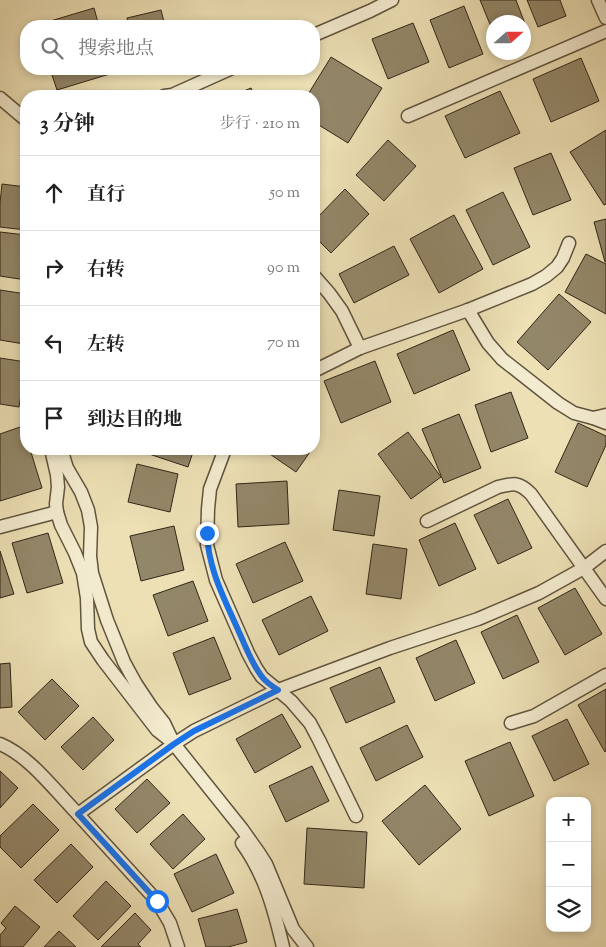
<!DOCTYPE html>
<html lang="zh">
<head>
<meta charset="utf-8">
<style>
	:root { --surface:#fff; --page:#f2f2f2; --text:#222; --muted:#767676; --line:#e0e0e0 }
	body { margin:0; font-family:"Sorts Mill Goudy","Noto Serif SC",serif; background:var(--page); color:var(--text) }
	.controls { position:absolute; right:15px; bottom:15px; display:grid; overflow:hidden; border-radius:10px; box-shadow:0 2px 8px #0003 }
	.controls button { width:45px; height:45px; display:grid; place-items:center; padding:0; border:0; border-bottom:1px solid var(--line); background:var(--surface); color:var(--text); font:25px sans-serif }
	.compass { position:absolute; left:486px; top:15px; width:45px; height:45px; border-radius:50%; background:var(--surface); box-shadow:0 2px 8px #0003; rotate:69deg }
	.stop { position:absolute; width:15px; height:15px; margin:-11px; border:4px solid #1a73e8; border-radius:50%; background:#fff }
	.stop.end { background:#1a73e8; border-color:#fff; box-shadow:0 1px 5px #0008 }
	.list { margin:0; padding:0; list-style:none }
	h2 { display:flex; justify-content:space-between; align-items:center; height:65px; margin:0; padding:0 20px; font-size:21px }
	h2 small { font-size:16px; font-weight:400; color:var(--muted) }
	.list li { display:grid; grid-template-columns:32px 1fr auto; gap:15px; align-items:center; box-sizing:border-box; height:75px; padding:0 20px; border-top:1px solid var(--line) }
	.list b { display:block; font-size:19px; white-space:nowrap }
	.list em { font-size:16px; font-style:normal; color:var(--muted) }
	.icon { flex:none; width:28px; height:28px; fill:none; stroke:currentColor; stroke-width:2; stroke-linecap:round; stroke-linejoin:round }
	.map { position:relative; flex:none; width:606px; height:947px; overflow:hidden }
	.search { position:absolute; background:var(--surface); box-shadow:0 2px 8px #0003; left:20px; top:20px; width:300px; height:55px; display:flex; align-items:center; gap:12px; box-sizing:border-box; padding:0 18px; border-radius:20px; color:var(--muted); font-size:19px }
	.panel { position:absolute; background:var(--surface); box-shadow:0 2px 8px #0003; left:20px; top:90px; width:300px; height:365px; border-radius:20px }
	.map>svg:first-child { display:block }
	.building { fill:#938769; stroke:#312617 }
	.lines { fill:none; stroke-linecap:round; stroke-linejoin:round }
	.minor-casing { stroke:#60543e; stroke-width:15 }
	.minor { stroke:#f3ebcf; stroke-width:12 }
	.route { stroke:#1a73e8; stroke-width:6 }
</style>
</head>
<body>
<div class="map">
<svg width="606" height="947" viewBox="0 0 606 947">
	<rect width="100%" height="100%" fill="#ede0b5"/>
	<filter id="stains"><feTurbulence type="fractalNoise" baseFrequency=".004" numOctaves="4"/><feColorMatrix values="0 0 0 0 .2 0 0 0 0 .09 0 0 0 0 .02 0 0 0 .5 -.17"/></filter>
	<radialGradient id="worn" r=".72"><stop offset=".6" stop-color="#630" stop-opacity="0"/><stop offset="1" stop-color="#630" stop-opacity=".3"/></radialGradient>
	<g class="building">
		<polygon points="480,0 516,0 527,29 524,30 524,22 494,22 494,34"/>
		<polygon points="527,0 560,0 566,16 538,27"/>
		<polygon points="464,6 483,54 449,68 430,20"/>
		<polygon points="94,8 99,26 38,26 37,25"/>
		<polygon points="161,10 165,26 129,26 127,18"/>
		<polygon points="413,23 429,62 388,79 372,39"/>
		<polygon points="331,57 382,88 348,143 314,122 314,96 307,96"/>
		<polygon points="581,58 599,101 551,122 533,79"/>
		<polygon points="50,69 112,69 113,73 57,90"/>
		<polygon points="251,88 255,96 232,96"/>
		<polygon points="500,91 520,133 465,158 445,116"/>
		<polygon points="606,130 606,204 604,205 570,152"/>
		<polygon points="388,140 416,166 384,201 356,175"/>
		<polygon points="551,153 571,200 533,215 514,168"/>
		<polygon points="2,184 26,187 26,230 0,227 0,203"/>
		<polygon points="345,189 369,214 331,253 314,236 314,221"/>
		<polygon points="503,192 530,247 493,265 466,210"/>
		<polygon points="454,215 483,269 439,293 410,239"/>
		<polygon points="606,219 606,262 605,262 594,222"/>
		<polygon points="0,232 26,235 26,280 0,276"/>
		<polygon points="394,246 409,275 354,303 339,274"/>
		<polygon points="586,254 606,264 606,314 565,292"/>
		<polygon points="0,290 26,294 26,331 24,344 0,340"/>
		<polygon points="559,294 591,322 548,370 517,342"/>
		<polygon points="453,330 470,370 414,394 397,354"/>
		<polygon points="0,358 26,362 19,407 0,404"/>
		<polygon points="375,361 391,402 341,423 324,381"/>
		<polygon points="511,392 528,438 491,452 475,405"/>
		<polygon points="459,414 481,468 444,483 422,429"/>
		<polygon points="578,423 606,436 606,445 587,487 555,472"/>
		<polygon points="23,426 26,436 26,449 30,449 42,488 0,501 0,434"/>
		<polygon points="408,432 441,477 411,499 378,454"/>
		<polygon points="147,449 194,449 188,467 146,453"/>
		<polygon points="264,449 312,449 296,472 264,450"/>
		<polygon points="137,464 178,474 170,512 128,502"/>
		<polygon points="287,481 289,524 238,527 236,484"/>
		<polygon points="339,490 380,496 374,536 333,530"/>
		<polygon points="508,499 532,548 498,564 474,515"/>
		<polygon points="455,523 476,569 439,586 419,540"/>
		<polygon points="174,526 184,570 141,581 130,536"/>
		<polygon points="48,533 63,583 27,593 12,543"/>
		<polygon points="285,542 303,581 253,603 236,564"/>
		<polygon points="373,544 407,549 401,599 366,594"/>
		<polygon points="0,551 14,594 0,598"/>
		<polygon points="193,581 208,621 168,636 153,595"/>
		<polygon points="575,588 602,634 565,655 538,608"/>
		<polygon points="311,596 328,631 279,655 262,620"/>
		<polygon points="517,615 539,662 503,679 481,632"/>
		<polygon points="214,637 231,679 189,695 173,653"/>
		<polygon points="456,640 475,683 435,701 416,658"/>
		<polygon points="10,663 12,707 0,708 0,664"/>
		<polygon points="380,667 395,702 346,723 330,688"/>
		<polygon points="52,679 79,706 45,740 18,712"/>
		<polygon points="606,689 606,751 605,752 578,705"/>
		<polygon points="282,714 301,747 255,773 236,739"/>
		<polygon points="93,717 114,740 83,770 61,747"/>
		<polygon points="567,719 589,764 554,781 532,736"/>
		<polygon points="407,725 423,757 376,781 360,748"/>
		<polygon points="510,742 534,796 489,816 465,761"/>
		<polygon points="312,766 329,801 286,822 269,786"/>
		<polygon points="0,771 18,788 0,808"/>
		<polygon points="147,779 170,803 137,833 115,809"/>
		<polygon points="425,785 461,829 419,865 382,821"/>
		<polygon points="33,804 59,830 21,868 0,847 0,836"/>
		<polygon points="183,814 205,839 173,869 150,844"/>
		<polygon points="307,828 367,832 364,888 304,884"/>
		<polygon points="71,844 93,867 57,903 34,880"/>
		<polygon points="216,854 234,893 192,912 174,874"/>
		<polygon points="106,881 131,906 98,940 73,916"/>
		<polygon points="15,906 40,927 23,947 0,947 0,935 6,928 1,923"/>
		<polygon points="237,909 247,942 228,947 206,947 198,919"/>
		<polygon points="135,913 151,930 138,944 141,947 101,947"/>
		<polygon points="59,931 76,947 44,947"/>
	</g>
	<g class="lines">
		<g class="minor-casing">
			<g id="minor">
				<polyline points="598,0 606,18"/>
				<polyline points="314,35 370,11 392,0"/>
				<polyline points="164,96 172,95 230,69"/>
				<polyline points="0,98 26,120"/>
				<polyline points="408,116 606,31"/>
				<polyline points="314,276 329,293 342,311 360,348"/>
				<polyline points="468,310 488,343 502,359 558,403 574,413 593,418"/>
				<polyline points="314,371 360,348 468,310 532,284 546,276 557,267 563,258 569,243"/>
				<polyline points="606,415 593,418 606,423"/>
				<polyline points="51,449 57,475 58,487 56,504 57,512 61,525 75,553 83,573 87,598 88,629 91,642 103,660 157,730 171,741"/>
				<polyline points="61,449 67,468 81,492 88,510 91,527 90,556 92,573 107,620 124,662 136,684 152,708 164,723 174,744 242,829 259,853 266,864 293,929 307,947"/>
				<polyline points="225,449 210,489 208,509 207,545 216,580 248,653 256,668 262,677 291,701 310,723 319,740 356,816"/>
				<path d="M 427,521 L 498,487 C 514,483 519,482 531,494 L 606,599"/>
				<polyline points="0,527 57,512"/>
				<polyline points="511,723 534,716 606,675"/>
				<path d="M 0,744 C 29,756 53,788 74,810 C 102,841 130,871 157,901 L 170,923 L 178,947"/>
				<polyline points="78,814 174,744 194,731 278,690 390,648 478,619 539,593 584,568 606,551"/>
				<path d="M 242,843 C 265,875 274,909 283,947"/>
			</g>
		</g>
		<use href="#minor" class="minor"/>
	</g>
	<g class="lines">
		<path class="route" d="M 157,901 L 78,814 L 174,744 L 194,731 L 278,690 C 272,686 267,683 263,678 C 252,665 246,647 239,632 C 225,600 208,569 207,533"/>
	</g>
	<rect width="100%" height="100%" filter="url(#stains)"/>
	<rect width="100%" height="100%" fill="url(#worn)"/>
</svg>
<div class="controls">
<button>+</button>
<button>−</button>
<button><svg class="icon" aria-label="layers" viewBox="0 0 24 24"><path d="M12 4l9 5-9 5-9-5zM3 14l9 5 9-5"/></svg></button>
</div>
<svg class="compass" viewBox="-18 -18 36 36"><path d="M0-13l5 13h-10z" fill="#e53935"/><path d="M0 13l5-13h-10z" fill="#767676"/></svg>
<div class="stop" style="left:157px;top:901px"></div>
<div class="stop end" style="left:207px;top:533px"></div>
<div class="search"><svg class="icon" aria-label="search" viewBox="0 0 24 24"><circle cx="10" cy="10" r="6"/><path d="M15 15l6 6"/></svg>搜索地点</div>
<section class="panel">
<h2>3 分钟<small>步行 · 210 m</small></h2>
<ul class="list">
<li><svg class="icon" aria-label="ahead" viewBox="0 0 24 24"><path d="M12 20V5M6 11l6-6 6 6"/></svg><div><b>直行</b></div><em>50 m</em></li>
<li><svg class="icon" aria-label="right" viewBox="0 0 24 24"><path d="M7 20v-9h11M14 6l5 5-5 5"/></svg><div><b>右转</b></div><em>90 m</em></li>
<li><svg class="icon" aria-label="left" viewBox="0 0 24 24"><path d="M17 20v-9H6M10 6l-5 5 5 5"/></svg><div><b>左转</b></div><em>70 m</em></li>
<li><svg class="icon" aria-label="arrive" viewBox="0 0 24 24"><path d="M6 21V4h12l-3 4 3 4H6"/></svg><div><b>到达目的地</b></div></li>
</ul>
</section>
</div>
</body>
</html>
